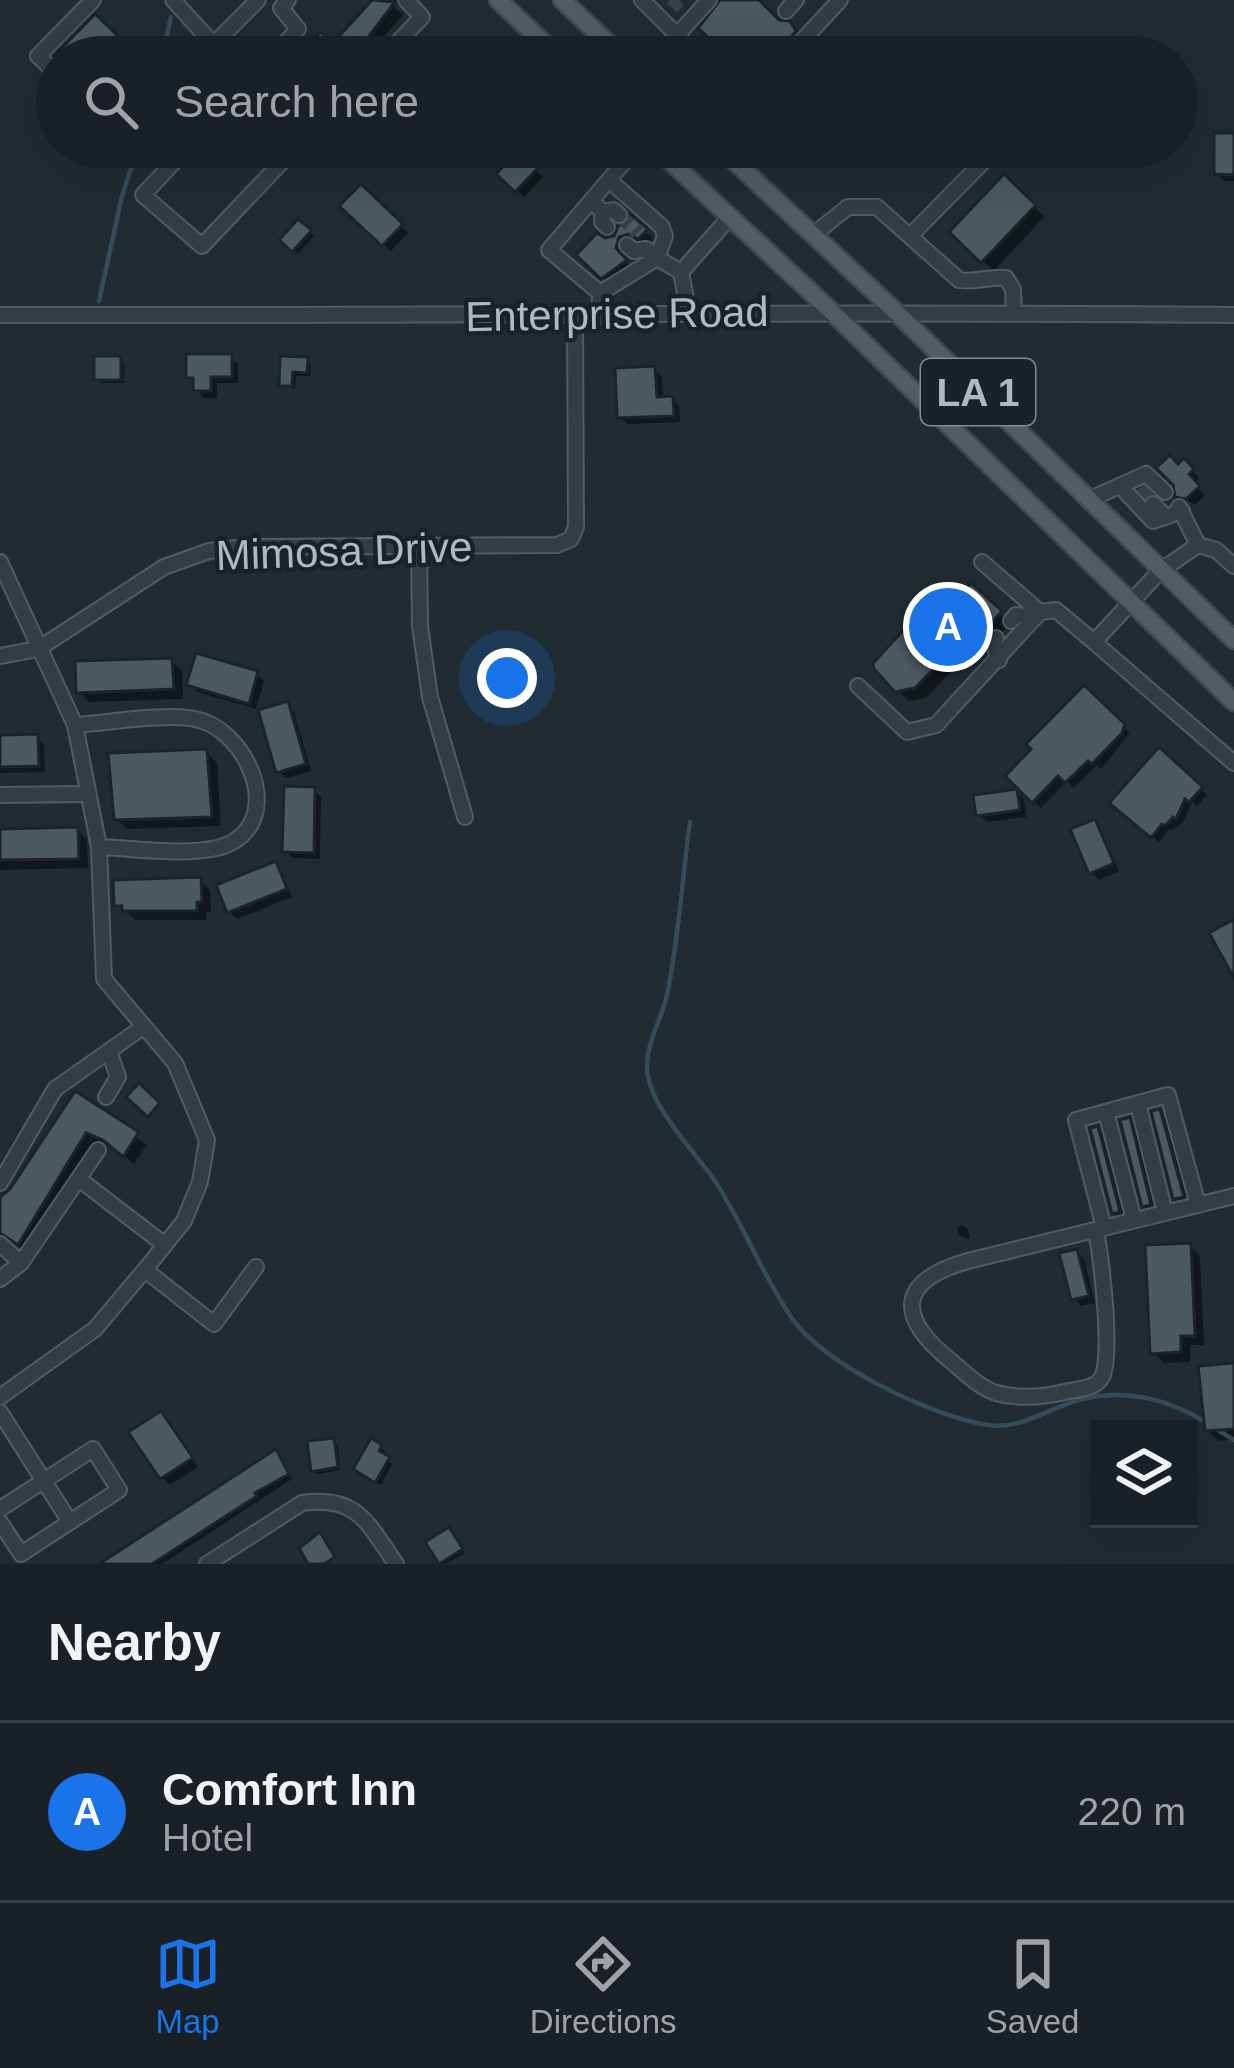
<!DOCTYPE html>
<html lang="en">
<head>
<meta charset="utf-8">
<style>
	:root { --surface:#192126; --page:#262e32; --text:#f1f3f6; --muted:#9fa3a7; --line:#373e43; --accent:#1a73e8 }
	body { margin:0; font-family:Helvetica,sans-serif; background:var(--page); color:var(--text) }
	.controls { position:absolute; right:36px; bottom:36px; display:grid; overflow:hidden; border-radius:0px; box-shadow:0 12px 48px #0002 }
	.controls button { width:108px; height:108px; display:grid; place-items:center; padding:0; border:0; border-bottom:3px solid var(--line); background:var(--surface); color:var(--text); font:60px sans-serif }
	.you { position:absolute; left:507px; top:678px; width:42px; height:42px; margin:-30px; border:9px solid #fff; border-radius:50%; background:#1a73e8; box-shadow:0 0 0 18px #1a73e833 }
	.badge { display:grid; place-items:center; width:78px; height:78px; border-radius:50%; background:var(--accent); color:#fff; font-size:39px; font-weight:700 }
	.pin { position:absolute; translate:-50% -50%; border:6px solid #fff; box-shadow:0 3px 12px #0006 }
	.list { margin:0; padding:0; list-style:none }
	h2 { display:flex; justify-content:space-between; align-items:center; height:156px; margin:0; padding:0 48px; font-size:51px }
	h2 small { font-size:39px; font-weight:400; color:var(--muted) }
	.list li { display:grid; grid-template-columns:78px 1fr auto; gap:36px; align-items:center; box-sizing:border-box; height:180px; padding:0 48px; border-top:3px solid var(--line) }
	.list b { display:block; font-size:45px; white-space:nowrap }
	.list p { margin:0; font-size:39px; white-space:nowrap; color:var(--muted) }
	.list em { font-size:39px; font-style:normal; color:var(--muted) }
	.icon { flex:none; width:66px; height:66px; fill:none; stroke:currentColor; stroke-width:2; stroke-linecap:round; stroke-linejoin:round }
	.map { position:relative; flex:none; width:1234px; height:1564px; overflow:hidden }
	.search { position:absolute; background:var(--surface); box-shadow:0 12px 48px #0002; left:36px; right:36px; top:36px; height:132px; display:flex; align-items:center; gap:30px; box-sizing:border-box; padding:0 42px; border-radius:66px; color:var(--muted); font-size:45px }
	.sheet { height:336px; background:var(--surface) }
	nav { display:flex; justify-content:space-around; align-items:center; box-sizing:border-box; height:168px; border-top:3px solid var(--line); background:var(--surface); font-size:33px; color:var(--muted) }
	nav a { display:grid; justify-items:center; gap:6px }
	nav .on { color:var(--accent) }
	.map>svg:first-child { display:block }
	.shadow { fill:#0007 }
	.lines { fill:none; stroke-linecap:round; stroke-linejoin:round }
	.stream { stroke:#364b58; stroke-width:4.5 }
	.building { fill:#4c5961; stroke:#1b242a; stroke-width:3 }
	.minor-tunnel { stroke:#364147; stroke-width:14; stroke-dasharray:14 7; stroke-linecap:butt }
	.minor-casing { stroke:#515b61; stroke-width:18 }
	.major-casing { stroke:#404950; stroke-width:21 }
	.minor { stroke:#343d43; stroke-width:14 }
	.major { stroke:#525d63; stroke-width:16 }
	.labels { text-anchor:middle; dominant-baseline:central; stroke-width:9; stroke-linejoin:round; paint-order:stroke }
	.shield { fill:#192228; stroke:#818c92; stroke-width:3 }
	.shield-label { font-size:39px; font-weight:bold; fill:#aeb9c0 }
	.street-label { font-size:42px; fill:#aeb9c0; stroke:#192228 }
</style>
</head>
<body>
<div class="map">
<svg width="1234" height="1564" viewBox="0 0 1234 1564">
	<rect width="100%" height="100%" fill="#212c32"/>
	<g class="shadow">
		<polygon points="376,0 387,0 403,15 378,43 381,47 372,57 302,57 333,47"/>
		<polygon points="724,0 755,0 778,23 789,24 801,40 787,57 732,57"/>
		<polygon points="1234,136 1234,181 1224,181 1217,173"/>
		<polygon points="801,147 823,147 813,158"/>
		<polygon points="519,154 543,177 524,197 500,174"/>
		<polygon points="1004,178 1044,217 994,271 953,232"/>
		<polygon points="361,188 408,233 391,251 343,206"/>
		<polygon points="632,219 653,238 647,245 637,240 626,244 622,258 632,268 610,284 580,255 616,238"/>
		<polygon points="299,223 314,236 298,254 283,240"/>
		<polygon points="231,357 238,364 238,383 217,383 217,398 203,398 189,376"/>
		<polygon points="120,359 124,363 124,383 102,383 97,379"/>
		<polygon points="283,359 306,360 311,364 310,376 296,376 295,389 282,385"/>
		<polygon points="654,369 662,377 663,400 672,399 679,407 680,422 627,424 620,417"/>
		<polygon points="1184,462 1199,478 1194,484 1205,495 1195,505 1178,495 1178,468"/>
		<polygon points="971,588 1010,624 982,656 973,649 926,698 908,701 877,668 945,616"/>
		<polygon points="171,661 182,671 183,699 89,702 79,691"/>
		<polygon points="257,674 264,681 256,709 197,692 190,684"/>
		<polygon points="1084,689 1130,733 1101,769 1097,765 1074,788 1067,781 1041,808 1009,776"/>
		<polygon points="287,704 294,712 311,771 286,778 279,771"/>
		<polygon points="36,737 44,745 45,772 0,773 0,738"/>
		<polygon points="206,752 217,763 221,826 127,829 117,819"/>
		<polygon points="1159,752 1207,795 1197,806 1192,802 1183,822 1172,830 1170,828 1159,842 1119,809"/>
		<polygon points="314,790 321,797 320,859 293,858 285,851"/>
		<polygon points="1016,792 1024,799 1026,817 987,822 979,814"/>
		<polygon points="1094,822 1101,830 1119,871 1099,880 1091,872"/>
		<polygon points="77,830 87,840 88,868 0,870 0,832"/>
		<polygon points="275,864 282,872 292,897 237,919 230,912"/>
		<polygon points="200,880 210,890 211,912 206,912 206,920 136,920 117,905"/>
		<polygon points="75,1095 147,1145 134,1164 117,1150 97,1141 29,1253 0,1234 0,1204"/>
		<polygon points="1159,1112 1167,1120 1190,1204 1183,1205 1176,1198"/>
		<polygon points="1129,1120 1136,1128 1157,1212 1152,1213 1145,1205"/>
		<polygon points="1097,1129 1104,1136 1126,1219 1115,1213"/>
		<polygon points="963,1225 968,1230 970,1239 960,1236 957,1227"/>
		<polygon points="1190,1246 1200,1257 1204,1345 1190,1345 1190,1362 1164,1363 1153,1352"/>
		<polygon points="1076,1252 1084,1259 1095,1303 1081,1306 1074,1299"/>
		<polygon points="1234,1366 1234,1439 1218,1441 1207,1430"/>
		<polygon points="168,1422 198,1467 170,1485 163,1477"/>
		<polygon points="333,1441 338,1446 340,1470 318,1474 314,1470"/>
		<polygon points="380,1447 385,1451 382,1456 392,1464 381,1485 361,1473"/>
		<polygon points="280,1457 292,1479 162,1564 105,1564"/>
		<polygon points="453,1535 465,1554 443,1564 429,1543"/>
	</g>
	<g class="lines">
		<g class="stream">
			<polyline points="162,57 171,17"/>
			<polyline points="99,301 122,196 138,147"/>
			<path d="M 690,822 C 682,879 679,938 667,995 C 662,1018 648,1039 647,1065 C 646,1104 694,1150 715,1181 C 743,1224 762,1274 791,1317 C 822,1364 933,1417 988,1425 C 1024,1430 1050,1406 1083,1399 C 1126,1389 1169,1399 1205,1422"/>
			<polyline points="1215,1428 1234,1440"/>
		</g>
	</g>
	<g class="building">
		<polygon points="372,0 395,2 353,57 298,57 320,32 333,43"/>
		<polygon points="720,0 759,0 779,20 790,21 796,31 775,57 730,57 698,28"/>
		<polygon points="95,14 140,57 54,56"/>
		<polygon points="1214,133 1234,133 1234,175 1214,174"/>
		<polygon points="518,150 538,168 515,192 496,174"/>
		<polygon points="1004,174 1036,205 981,263 949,232"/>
		<polygon points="361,184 403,224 382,246 339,206"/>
		<polygon points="630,214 648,229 638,239 628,234 619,237 616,248 627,260 601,279 576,255 597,233 605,238 614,236 618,226 628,221"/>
		<polygon points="298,219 312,230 292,252 279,240"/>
		<polygon points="186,354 232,354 232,377 211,377 211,391 193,391 193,378 186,378"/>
		<rect x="94" y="356" width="27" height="24"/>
		<polygon points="280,356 308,357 307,373 293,372 292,386 279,386"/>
		<polygon points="655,366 657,397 673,396 674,416 617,418 615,368"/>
		<polygon points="1170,455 1178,464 1184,458 1194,469 1189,474 1200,486 1186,499 1175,497 1173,485 1156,468"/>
		<polygon points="971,583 1002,611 970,647 962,640 915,688 895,692 874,669 873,663 924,608 944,613"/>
		<polygon points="196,653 258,671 249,704 186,685"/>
		<polygon points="172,658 174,689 76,693 75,661"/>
		<polygon points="1084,685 1125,724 1122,733 1092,764 1088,761 1065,783 1058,776 1032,803 1005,776 1031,749 1026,744"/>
		<polygon points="288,701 306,764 276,773 258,710"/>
		<polygon points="38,734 39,766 0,767 0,735"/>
		<polygon points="1159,747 1203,787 1189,802 1185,799 1176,819 1173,817 1165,826 1162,824 1151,838 1109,803"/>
		<polygon points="207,749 212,817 114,820 108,753"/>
		<polygon points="284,786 315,787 314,853 282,852"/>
		<polygon points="1017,789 1020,810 976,816 973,795"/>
		<polygon points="1095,819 1114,863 1089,874 1070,829"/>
		<polygon points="78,827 79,859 0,860 0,829"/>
		<polygon points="276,861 287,889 227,913 216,885"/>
		<polygon points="201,877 202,902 197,902 197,911 122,911 122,906 114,906 113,880"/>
		<polygon points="1234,919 1234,978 1209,933"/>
		<polygon points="139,1083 160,1103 148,1117 126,1097"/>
		<polygon points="75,1091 139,1132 123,1157 103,1140 86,1133 18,1245 0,1233 0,1197 10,1189"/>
		<polygon points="1160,1109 1184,1197 1173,1199 1151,1111"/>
		<polygon points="1130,1117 1151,1205 1142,1207 1120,1120"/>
		<polygon points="1098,1126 1120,1212 1112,1214 1090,1128"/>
		<polygon points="1191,1243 1195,1336 1181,1336 1181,1352 1150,1354 1145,1245"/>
		<polygon points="1077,1249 1089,1296 1071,1300 1059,1253"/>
		<polygon points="1234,1363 1234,1429 1205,1431 1198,1366"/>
		<polygon points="161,1411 193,1458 160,1479 128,1432"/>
		<polygon points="334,1438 338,1467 311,1472 307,1441"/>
		<polygon points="371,1438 382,1445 379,1451 390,1457 375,1483 353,1469"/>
		<polygon points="276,1449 289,1474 255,1493 257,1496 152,1564 99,1564"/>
		<polygon points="449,1527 463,1549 439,1564 425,1542"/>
		<polygon points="320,1532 335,1557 324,1564 308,1564 299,1548"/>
	</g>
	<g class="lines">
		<g class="minor-tunnel">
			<polyline points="672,8 679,0"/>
			<polyline points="619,215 638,233"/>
			<polyline points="1139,489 1153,504"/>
		</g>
		<g class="minor-casing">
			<g id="minor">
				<polyline points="173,0 214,45"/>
				<polyline points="642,0 699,57"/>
				<polyline points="786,11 796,0"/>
				<polyline points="201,57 258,0"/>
				<polyline points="272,57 298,29 281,8 288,0"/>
				<polyline points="384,57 422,17 406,0"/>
				<polyline points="657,57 709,0"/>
				<polyline points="787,57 840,0"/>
				<polyline points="57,74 38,56 93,0"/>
				<polyline points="188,147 143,195 202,246 296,147"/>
				<polyline points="609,180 662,227 665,236 657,258 646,249 634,251 627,245"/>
				<polyline points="591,201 603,212 602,222 607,227"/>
				<polyline points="603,212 613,210 619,215"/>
				<path d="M 813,235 L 848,207 L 877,207 L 959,280 C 976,283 989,276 1006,278 L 1013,289 L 1014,313"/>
				<polyline points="911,235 983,162"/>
				<polyline points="681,272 730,217"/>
				<polyline points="600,293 657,258 681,272 689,314"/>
				<path d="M 0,315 C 411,316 823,311 1234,315"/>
				<polyline points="599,316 600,293 549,250 637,147"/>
				<polyline points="1121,487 1153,521 1182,511"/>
				<polyline points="1088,500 1146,474 1165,492"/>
				<polyline points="1153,504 1166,517"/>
				<polyline points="1179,507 1198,545"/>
				<polyline points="419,546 420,626 430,697 465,817"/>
				<polyline points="0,562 75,725 99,847 104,979 175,1063 207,1140 200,1182 184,1221 148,1266 95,1329 0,1397"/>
				<polyline points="982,562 1040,612 1056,610 1094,642"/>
				<polyline points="1234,566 1216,550 1198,545 1160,571 1094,642 1234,763"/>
				<polyline points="1011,621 1016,615 1036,617"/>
				<polyline points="996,638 993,642 999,660"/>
				<polyline points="0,656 38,649 164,567 209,551 246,547 557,545 571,539 576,527 575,316"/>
				<polyline points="858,686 907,732 936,725 1040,612"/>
				<path d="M 75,725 C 107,723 164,713 195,719 C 242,727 283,808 236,840 C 208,860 134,848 99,847"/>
				<polyline points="0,795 88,794"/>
				<polyline points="106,1097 118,1077 109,1051"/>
				<polyline points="1138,1104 1165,1213"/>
				<polyline points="1106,1112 1134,1220"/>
				<polyline points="79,1179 165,1245"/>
				<polyline points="0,1183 55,1089 143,1027"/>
				<polyline points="1104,1228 1076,1120 1168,1095 1198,1205"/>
				<path d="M 1096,1230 C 1101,1258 1113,1353 1102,1377 C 1096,1388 1081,1389 1069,1391 C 1045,1397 1021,1400 996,1393 C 979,1387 965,1373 951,1361 C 896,1317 897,1281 968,1261 L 1234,1196"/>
				<polyline points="0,1244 21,1263 0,1279"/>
				<polyline points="21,1263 98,1150"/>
				<polyline points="145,1270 214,1324 256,1267"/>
				<polyline points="0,1412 70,1522"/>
				<polyline points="0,1509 93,1449 119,1490 21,1554 0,1522"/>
				<path d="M 207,1564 L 302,1503 C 358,1495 368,1524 396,1564"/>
			</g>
		</g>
		<g class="major-casing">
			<g id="major">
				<polyline points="498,0 559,57"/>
				<polyline points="562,0 623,57"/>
				<polyline points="655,147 831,311 1234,702"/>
				<polyline points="719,147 896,312 1234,640"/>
			</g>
		</g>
		<use href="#minor" class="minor"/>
		<use href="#major" class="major"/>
	</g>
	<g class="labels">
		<rect class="shield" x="921" y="359" width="114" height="66" rx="9"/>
		<g class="shield-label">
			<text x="978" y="392">LA 1</text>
		</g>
		<g class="street-label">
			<text transform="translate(617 314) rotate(-1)">Enterprise Road</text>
			<text transform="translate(344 551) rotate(-2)">Mimosa Drive</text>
		</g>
	</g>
</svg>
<div class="controls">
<button><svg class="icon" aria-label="layers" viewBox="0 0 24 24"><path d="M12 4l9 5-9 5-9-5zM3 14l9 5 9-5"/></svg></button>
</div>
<div class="you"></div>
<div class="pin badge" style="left:948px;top:627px">A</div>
<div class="search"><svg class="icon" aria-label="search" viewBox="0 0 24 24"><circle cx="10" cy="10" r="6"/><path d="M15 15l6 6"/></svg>Search here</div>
</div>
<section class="sheet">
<h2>Nearby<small></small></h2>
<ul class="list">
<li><span class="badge">A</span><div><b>Comfort Inn</b><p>Hotel</p></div><em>220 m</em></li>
</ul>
</section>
<nav>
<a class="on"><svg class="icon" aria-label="map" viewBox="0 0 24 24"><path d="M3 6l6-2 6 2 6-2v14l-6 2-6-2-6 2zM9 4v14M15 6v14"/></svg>Map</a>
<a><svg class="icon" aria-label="directions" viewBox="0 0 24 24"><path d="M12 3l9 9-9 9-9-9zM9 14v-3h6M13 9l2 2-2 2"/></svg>Directions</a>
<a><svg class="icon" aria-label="saved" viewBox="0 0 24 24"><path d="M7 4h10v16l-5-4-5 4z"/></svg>Saved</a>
</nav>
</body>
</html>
